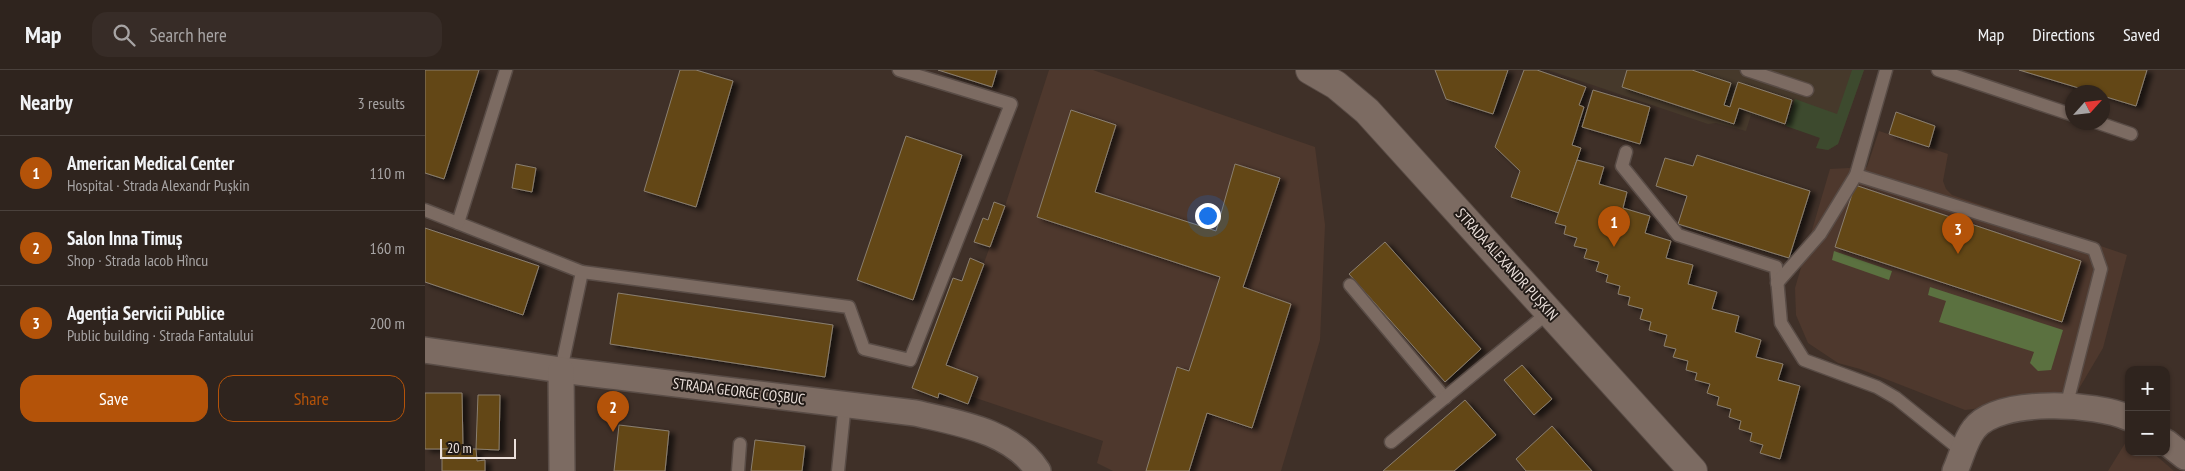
<!DOCTYPE html>
<html lang="en">
<head>
<meta charset="utf-8">
<style>
	:root { --surface:#2f241e; --page:#372c27; --text:#f1f3f6; --muted:#a7a4a4; --line:#4a413c; --accent:#b45309 }
	body { margin:0; font-family:"PT Sans Narrow",sans-serif; background:var(--page); color:var(--text) }
	.controls { position:absolute; right:15px; bottom:15px; display:grid; overflow:hidden; border-radius:10px; box-shadow:0 1px 4px #0004 }
	.controls button { width:45px; height:45px; display:grid; place-items:center; padding:0; border:0; border-bottom:1px solid var(--line); background:var(--surface); color:var(--text); font:25px sans-serif }
	.compass { position:absolute; left:1640px; top:15px; width:45px; height:45px; border-radius:50%; background:var(--surface); box-shadow:0 1px 4px #0004; rotate:63deg }
	.scale { position:absolute; left:15px; bottom:12px; width:76px; box-sizing:border-box; padding-left:5px; border:2px solid #ebe0db; border-top:0; font-size:14px; line-height:18px; white-space:nowrap; color:#ebe0db; -webkit-text-stroke:4px #211a16; paint-order:stroke }
	.you { position:absolute; left:782px; top:145px; width:18px; height:18px; margin:-12px; border:4px solid #fff; border-radius:50%; background:#1a73e8; box-shadow:0 0 0 8px #1a73e833 }
	.badge { display:grid; place-items:center; width:32px; height:32px; border-radius:50%; background:var(--accent); color:#fff; font-size:16px; font-weight:700 }
	.pin { position:absolute; translate:-50% -41px; filter:drop-shadow(0 1px 2px #0008) }
	.pin::after { content:''; position:absolute; top:26px; width:18px; height:15px; background:inherit; clip-path:polygon(0 0,100% 0,50% 100%) }
	.list { margin:0; padding:0; list-style:none }
	h2 { display:flex; justify-content:space-between; align-items:center; height:65px; margin:0; padding:0 20px; font-size:21px }
	h2 small { font-size:16px; font-weight:400; color:var(--muted) }
	.list li { display:grid; grid-template-columns:32px 1fr auto; gap:15px; align-items:center; box-sizing:border-box; height:75px; padding:0 20px; border-top:1px solid var(--line) }
	.list b { display:block; font-size:19px; white-space:nowrap }
	.list p { margin:0; font-size:16px; white-space:nowrap; color:var(--muted) }
	.list em { font-size:16px; font-style:normal; color:var(--muted) }
	.actions { display:flex; gap:10px; padding:15px 20px }
	.actions a { flex:1; padding:11px 0; border:1px solid var(--accent); border-radius:15px; text-align:center; font-size:18px; color:var(--accent) }
	.actions .main { background:var(--accent); color:#fff }
	.icon { flex:none; width:28px; height:28px; fill:none; stroke:currentColor; stroke-width:2; stroke-linecap:round; stroke-linejoin:round }
	.map { position:relative; flex:none; width:1760px; height:401px; overflow:hidden }
	header { display:flex; align-items:center; gap:30px; box-sizing:border-box; height:70px; padding:0 25px; background:var(--surface); border-bottom:1px solid var(--line) }
	header strong { font-size:24px }
	nav { display:flex; gap:28px; margin-inline-start:auto; font-size:18px }
	.search { width:350px; height:45px; background:var(--page); display:flex; align-items:center; gap:12px; box-sizing:border-box; padding:0 18px; border-radius:15px; color:var(--muted); font-size:19px }
	main { display:flex }
	aside { flex:1; background:var(--surface) }
	.map>svg:first-child { display:block }
	.built { fill:#4e382d }
	.medical { fill:#46392b }
	.green { fill:#3d4a2e }
	.forest { fill:#5b7140 }
	.building { fill:#644713; stroke:#8a7f70; filter:url(#shadow) }
	.lines { fill:none; stroke-linecap:round; stroke-linejoin:round }
	.lane-casing { stroke:#594c46; stroke-width:15 }
	.street-casing { stroke:#594c46; stroke-width:28 }
	.secondary-casing { stroke:#594c46; stroke-width:30 }
	.lane { stroke:#7c6b62; stroke-width:12 }
	.street { stroke:#7c6b62; stroke-width:25 }
	.secondary { stroke:#7c6b62; stroke-width:28 }
	.labels { text-anchor:middle; dominant-baseline:central; stroke-width:4; stroke-linejoin:round; paint-order:stroke }
	.street-label { font-size:15px; fill:#ebe0db; stroke:#211a16 }
</style>
</head>
<body>
<header>
<strong>Map</strong>
<div class="search"><svg class="icon" aria-label="search" viewBox="0 0 24 24"><circle cx="10" cy="10" r="6"/><path d="M15 15l6 6"/></svg>Search here</div>
<nav><a>Map</a><a>Directions</a><a>Saved</a></nav>
</header>
<main>
<aside>
<h2>Nearby<small>3 results</small></h2>
<ul class="list">
<li><span class="badge">1</span><div><b>American Medical Center</b><p>Hospital · Strada Alexandr Pușkin</p></div><em>110 m</em></li>
<li><span class="badge">2</span><div><b>Salon Inna Timuș</b><p>Shop · Strada Iacob Hîncu</p></div><em>160 m</em></li>
<li><span class="badge">3</span><div><b>Agenția Servicii Publice</b><p>Public building · Strada Fantalului</p></div><em>200 m</em></li>
</ul>
<div class="actions"><a class="main">Save</a><a>Share</a></div>
</aside>
<div class="map">
<svg width="1760" height="401" viewBox="0 0 1760 401">
	<defs>
		<filter id="shadow"><feDropShadow dx="5.5" dy="3" stdDeviation="2.5" flood-color="#0009"/></filter>
	</defs>
	<rect width="100%" height="100%" fill="#3f3028"/>
	<g class="built">
		<polygon points="624,0 668,0 890,77 900,155 895,270 856,401 688,401 672,393 678,371 545,326 553,307 521,295 580,136"/>
		<polygon points="1454,61 1523,84 1518,111 1521,119 1527,125 1702,185 1678,278 1649,327 1540,340 1435,299 1413,293 1383,273 1371,245 1370,218 1405,99 1442,97"/>
		<polygon points="1704,367 1704,382 1727,382 1749,401 1683,401"/>
	</g>
	<polygon class="medical" points="1123,0 1439,0 1413,74 1403,80 1391,78 1395,67 1326,45 1321,61 1291,53 1283,54"/>
	<polygon class="green" points="1427,0 1439,0 1413,74 1403,80 1391,78 1395,68 1361,56 1370,29 1412,44"/>
	<g class="forest">
		<polygon points="1409,181 1467,201 1464,210 1407,190"/>
		<polygon points="1505,217 1638,260 1626,300 1613,301 1605,293 1609,282 1514,252 1521,231 1503,225"/>
	</g>
	<g class="building">
		<polygon points="0,0 54,0 19,109 0,103"/>
		<polygon points="255,0 271,0 308,11 271,137 219,121"/>
		<polygon points="513,0 572,0 567,17"/>
		<polygon points="1010,0 1083,0 1068,44 1021,29"/>
		<polygon points="1099,0 1112,0 1161,17 1154,35 1159,37 1147,75 1156,78 1134,143 1086,127 1095,101 1070,77"/>
		<polygon points="1202,0 1267,0 1306,13 1299,35 1305,37 1313,12 1367,30 1360,54 1314,38 1309,54 1197,17"/>
		<polygon points="1594,0 1722,0 1711,36 1678,26 1678,22 1667,22"/>
		<polygon points="1168,20 1225,37 1215,74 1157,57"/>
		<polygon points="646,40 691,55 670,122 791,161 810,94 855,108 818,217 866,234 827,358 782,343 764,401 721,401 752,297 764,301 795,207 612,147"/>
		<polygon points="1471,42 1510,56 1504,77 1464,64"/>
		<polygon points="481,66 537,85 488,230 432,210"/>
		<polygon points="1272,85 1385,121 1364,188 1253,154 1262,126 1231,116 1240,88 1268,96"/>
		<polygon points="1152,90 1179,97 1174,114 1202,122 1198,138 1225,146 1220,163 1246,171 1241,188 1268,195 1263,214 1292,222 1287,239 1314,246 1310,262 1336,270 1331,287 1358,294 1353,310 1375,316 1355,389 1335,383 1338,375 1325,371 1327,363 1314,359 1316,351 1304,347 1306,339 1292,335 1294,327 1282,323 1285,314 1270,310 1272,303 1261,300 1263,291 1248,287 1251,279 1239,276 1242,265 1224,260 1226,252 1215,249 1218,239 1203,235 1205,227 1193,224 1195,216 1181,212 1183,205 1171,201 1174,192 1159,188 1162,179 1149,176 1152,168 1139,164 1141,156 1130,153"/>
		<polygon points="91,94 111,98 107,122 87,118"/>
		<polygon points="1430,115 1656,191 1637,252 1410,177"/>
		<polygon points="569,132 580,136 565,177 549,172 558,148 563,150"/>
		<polygon points="0,158 114,196 98,245 0,212"/>
		<polygon points="960,172 1056,279 1020,312 924,204"/>
		<polygon points="545,188 559,194 521,295 553,307 543,334 514,323 513,328 487,318 528,208 537,211"/>
		<polygon points="193,223 408,255 400,307 185,274"/>
		<polygon points="1097,295 1127,329 1109,345 1079,310"/>
		<polygon points="0,323 37,323 38,379 0,379"/>
		<polygon points="53,325 75,325 74,380 51,379"/>
		<polygon points="1040,330 1071,365 1029,401 958,401"/>
		<polygon points="194,355 244,361 240,401 189,401"/>
		<polygon points="1127,356 1167,401 1101,401 1091,389"/>
		<polygon points="330,370 380,376 377,401 326,401"/>
		<polygon points="17,379 51,379 52,391 60,390 60,401 17,401"/>
	</g>
	<g class="lines">
		<g class="lane-casing">
			<g id="lane">
				<polyline points="1322,0 1382,20"/>
				<polyline points="1513,0 1648,45"/>
				<polyline points="1671,52 1706,64"/>
				<polyline points="1201,82 1197,96 1253,165 1351,197 1356,253 1379,290 1452,317 1471,328 1538,382"/>
				<polyline points="1431,105 1669,179 1676,199 1641,337"/>
				<polyline points="0,140 157,202"/>
				<polyline points="33,153 81,0"/>
				<polyline points="1352,213 1395,164 1431,105 1461,0"/>
				<polyline points="925,215 1020,328"/>
				<polyline points="136,300 157,202 424,237 439,279 485,290 586,34 474,0"/>
				<polyline points="966,372 1125,241"/>
				<polyline points="313,401 315,374"/>
				<polyline points="413,401 420,333"/>
			</g>
		</g>
		<g class="street-casing">
			<g id="street">
				<path d="M 0,280 L 136,300 L 490,343 C 533,353 588,361 613,401"/>
				<polyline points="136,300 137,401"/>
				<polyline points="1741,372 1760,387"/>
				<path d="M 1530,401 C 1536,388 1540,370 1549,359 C 1573,327 1672,333 1704,348"/>
			</g>
		</g>
		<g class="secondary-casing">
			<polyline id="secondary" points="885,0 911,15 942,41 1268,401"/>
		</g>
		<use href="#lane" class="lane"/>
		<use href="#street" class="street"/>
		<use href="#secondary" class="secondary"/>
	</g>
	<g class="labels">
		<g class="street-label">
			<text transform="translate(1082 194) rotate(48)">STRADA ALEXANDR PUȘKIN</text>
			<text transform="translate(314 321) rotate(7)">STRADA GEORGE COȘBUC</text>
		</g>
	</g>
</svg>
<div class="controls">
<button>+</button>
<button>−</button>
</div>
<svg class="compass" viewBox="-18 -18 36 36"><path d="M0-13l5 13h-10z" fill="#e53935"/><path d="M0 13l5-13h-10z" fill="#a7a4a4"/></svg>
<div class="scale">20 m</div>
<div class="you"></div>
<div class="pin badge" style="left:1189px;top:177px">1</div>
<div class="pin badge" style="left:188px;top:362px">2</div>
<div class="pin badge" style="left:1533px;top:184px">3</div>
</div>
</main>
</body>
</html>
